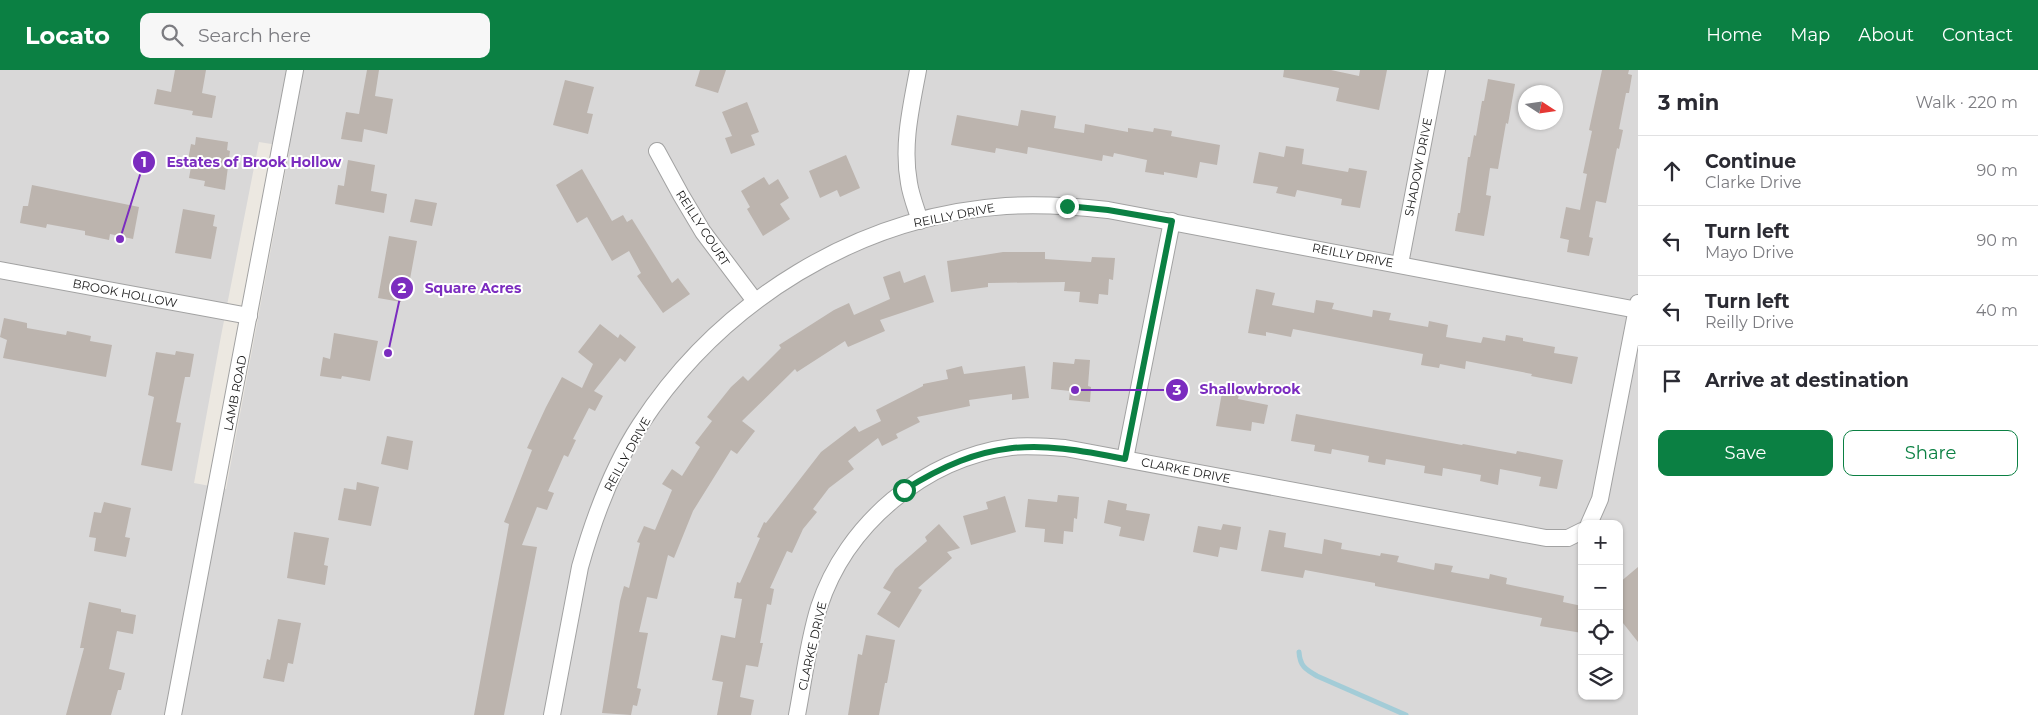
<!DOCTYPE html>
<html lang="en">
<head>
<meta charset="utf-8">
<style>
	:root { --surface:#fff; --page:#f7f7f7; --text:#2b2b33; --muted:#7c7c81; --line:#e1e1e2; --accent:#0b8043 }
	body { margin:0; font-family:Montserrat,sans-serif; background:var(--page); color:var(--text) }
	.controls { position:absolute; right:15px; bottom:15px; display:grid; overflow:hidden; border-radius:10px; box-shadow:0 1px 4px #0004 }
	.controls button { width:45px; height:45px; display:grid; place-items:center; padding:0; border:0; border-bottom:1px solid var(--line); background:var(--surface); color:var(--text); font:25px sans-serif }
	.compass { position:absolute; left:1518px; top:15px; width:45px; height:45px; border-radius:50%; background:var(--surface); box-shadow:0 1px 4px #0004; rotate:102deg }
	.stop { position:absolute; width:15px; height:15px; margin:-11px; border:4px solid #0b8043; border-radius:50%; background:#fff }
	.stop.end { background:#0b8043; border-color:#fff; box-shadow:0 1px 5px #0008 }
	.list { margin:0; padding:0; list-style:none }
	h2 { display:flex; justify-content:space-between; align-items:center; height:65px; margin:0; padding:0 20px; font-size:21px }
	h2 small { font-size:16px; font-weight:400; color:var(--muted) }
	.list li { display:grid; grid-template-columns:32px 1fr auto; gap:15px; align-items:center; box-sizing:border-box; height:70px; padding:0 20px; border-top:1px solid var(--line) }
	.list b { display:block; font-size:19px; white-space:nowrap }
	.list p { margin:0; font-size:16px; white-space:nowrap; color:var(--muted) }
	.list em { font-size:16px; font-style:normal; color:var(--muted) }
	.actions { display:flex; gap:10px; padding:15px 20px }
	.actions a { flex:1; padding:11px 0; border:1px solid var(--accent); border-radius:10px; text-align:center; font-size:18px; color:var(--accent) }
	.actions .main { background:var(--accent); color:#fff }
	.icon { flex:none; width:28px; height:28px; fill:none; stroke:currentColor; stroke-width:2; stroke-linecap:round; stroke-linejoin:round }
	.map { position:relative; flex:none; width:1638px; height:645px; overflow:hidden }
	header { display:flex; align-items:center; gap:30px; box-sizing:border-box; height:70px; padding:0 25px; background:var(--accent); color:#fff }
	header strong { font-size:24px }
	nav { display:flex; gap:28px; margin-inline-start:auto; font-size:18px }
	.search { width:350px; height:45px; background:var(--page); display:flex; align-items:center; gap:12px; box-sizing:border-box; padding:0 18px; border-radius:10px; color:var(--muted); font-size:19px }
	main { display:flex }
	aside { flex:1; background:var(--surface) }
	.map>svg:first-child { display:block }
	.residential { fill:#d9d8d8; fill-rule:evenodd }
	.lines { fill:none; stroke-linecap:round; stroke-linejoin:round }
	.stream { stroke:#a3ccd7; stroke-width:5 }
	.building { fill:#bcb4ae }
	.minor-casing { stroke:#a2a2a2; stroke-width:18 }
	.minor { stroke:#fff; stroke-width:16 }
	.route { stroke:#0b8043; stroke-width:6 }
	.labels { text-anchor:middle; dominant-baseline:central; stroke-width:4; stroke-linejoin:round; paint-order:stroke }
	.street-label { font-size:12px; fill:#1b1b1b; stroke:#fff }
	.leader { fill:none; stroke:#7b2cbf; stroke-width:2 }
	.callout-dot { fill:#7b2cbf; stroke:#fff; stroke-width:2 }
	.mark-label { font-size:15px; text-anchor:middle; font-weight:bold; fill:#fff }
	.callout-label { font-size:14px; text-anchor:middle; font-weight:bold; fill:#7b2cbf; stroke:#fff; stroke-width:4; stroke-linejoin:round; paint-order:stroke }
</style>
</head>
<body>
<header>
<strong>Locato</strong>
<div class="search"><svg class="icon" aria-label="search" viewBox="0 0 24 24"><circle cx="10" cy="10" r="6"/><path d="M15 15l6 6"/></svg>Search here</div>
<nav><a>Home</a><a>Map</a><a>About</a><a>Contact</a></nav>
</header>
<main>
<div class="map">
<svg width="1638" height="645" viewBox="0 0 1638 645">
	<rect width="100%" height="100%" fill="#ece8e1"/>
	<path class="residential" d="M 0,0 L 1638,0 L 1638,645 L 0,645 ZM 1526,22 L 1556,22 L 1556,52 L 1526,52 ZM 259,72 L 290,77 L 226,419 L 194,413 L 221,266 ZM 1582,454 L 1619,454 L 1619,626 L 1582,626 Z"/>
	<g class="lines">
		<path class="stream" d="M 1299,582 C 1300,596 1305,599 1317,606 L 1406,645"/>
	</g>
	<g class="building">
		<polygon points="175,0 206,0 202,23 216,26 212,48 192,45 193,41 154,34 157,19 171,22"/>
		<polygon points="367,0 379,0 375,26 393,29 387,64 364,59 362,72 341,69 346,42 359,44"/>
		<polygon points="700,0 726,0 718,23 695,16"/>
		<polygon points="1284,0 1331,0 1359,6 1360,0 1387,0 1379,40 1336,31 1339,18 1283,7"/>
		<polygon points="1602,0 1629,0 1628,4 1632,5 1629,23 1626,23 1619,59 1623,60 1619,79 1617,78 1606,133 1596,131 1589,167 1593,168 1589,186 1567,182 1569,170 1560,168 1566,137 1580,140 1587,104 1583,103 1592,61 1589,60"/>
		<polygon points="1488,9 1515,14 1508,54 1506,53 1498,99 1490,98 1486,125 1491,126 1484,166 1455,161 1458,143 1460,143 1468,87 1470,87 1474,65 1476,66 1482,31 1484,31"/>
		<polygon points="565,10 594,17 587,43 593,44 588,64 553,55"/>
		<polygon points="747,32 759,62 751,65 755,75 731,84 725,68 732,66 722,42"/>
		<polygon points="1021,40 1056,46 1054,58 1084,63 1085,54 1128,62 1128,58 1153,62 1154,58 1172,61 1171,66 1220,75 1217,95 1200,92 1197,108 1164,102 1164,105 1145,102 1147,90 1114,83 1113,87 1103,85 1102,91 1028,77 1027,84 996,78 995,83 951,75 957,45 1018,56"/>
		<polygon points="196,67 228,72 227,80 230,81 225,120 204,116 205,111 189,108 192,91 188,90 191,74 195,75"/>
		<polygon points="1286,76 1304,79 1302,94 1348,102 1349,98 1367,101 1360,138 1341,135 1342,129 1297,120 1295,127 1276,123 1278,117 1253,113 1259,82 1284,87"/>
		<polygon points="846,85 860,118 840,127 837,120 820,128 809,101"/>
		<polygon points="348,90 375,95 371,121 387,124 384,143 335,134 338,115 344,116"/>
		<polygon points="582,99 612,151 623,145 627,152 632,149 672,213 678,208 690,224 663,243 637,206 641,203 629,181 612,191 587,147 577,153 556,115"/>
		<polygon points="764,107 769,115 778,109 789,128 780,134 790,149 763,166 747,139 750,137 741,121"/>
		<polygon points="32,115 139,137 133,169 110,164 109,170 85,165 85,161 47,154 46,158 20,153 23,136 28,136"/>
		<polygon points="415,129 437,133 432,156 410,152"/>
		<polygon points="183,139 215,145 213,156 217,157 211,189 175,183"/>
		<polygon points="389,166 417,171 410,209 405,208 401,232 378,228"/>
		<polygon points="1003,182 1045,182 1045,189 1091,192 1092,187 1115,188 1113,210 1109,209 1108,225 1099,224 1098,234 1079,232 1080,222 1064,221 1065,212 988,213 988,217 951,222 947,191"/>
		<polygon points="900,201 904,213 925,205 934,232 880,250 885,261 848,277 845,271 797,302 795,299 742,351 755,361 737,384 731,380 693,441 674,488 668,485 657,529 647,527 639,562 648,563 637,618 641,619 637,636 633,635 631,645 602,643 620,531 624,516 629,518 640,473 637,472 644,456 655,460 672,420 662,414 672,399 682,406 700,377 695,373 712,351 707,347 731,317 743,306 748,311 781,278 779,275 834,240 849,233 854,245 890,229 883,207"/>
		<polygon points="1256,219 1275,223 1272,235 1314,243 1316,230 1334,233 1332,239 1372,247 1373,240 1391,243 1389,250 1428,257 1429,251 1448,255 1446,267 1481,273 1483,267 1505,271 1506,265 1523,268 1523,271 1555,277 1554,283 1578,287 1572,314 1531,306 1532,304 1466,291 1465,299 1440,294 1439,298 1421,295 1423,284 1293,259 1291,267 1266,262 1266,266 1248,263"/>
		<polygon points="4,248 27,253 27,258 66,265 67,261 91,266 90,271 112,275 106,307 3,288 7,270 0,267"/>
		<polygon points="600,254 618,268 620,264 636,277 625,292 620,288 594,321 603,326 595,341 589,338 573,369 576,370 568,387 564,385 548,421 554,423 547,440 537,437 522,475 537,477 504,645 474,645 509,454 504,452 532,380 527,378 546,337 562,307 582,318 593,294 578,282"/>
		<polygon points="334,263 378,271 370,311 342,306 341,309 320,306 323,287 330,289"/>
		<polygon points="176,281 194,284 190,307 185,307 176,352 181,353 172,401 141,395 154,327 148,325 156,282 175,285"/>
		<polygon points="1075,289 1090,290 1088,316 1091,317 1090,332 1069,330 1070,321 1051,319 1053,292 1074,294"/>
		<polygon points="962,296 964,304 1025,296 1029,328 1012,330 1012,324 969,330 970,336 917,347 920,352 896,364 898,368 882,376 878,368 848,391 854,399 829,418 813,439 817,442 803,459 792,483 787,481 770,518 774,519 771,535 767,534 760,573 763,573 758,597 746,595 740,627 754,630 751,645 717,645 723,612 712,610 721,565 735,568 742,529 734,528 737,512 740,513 760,468 757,467 764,452 766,453 821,382 855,356 859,362 881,351 876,340 923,316 923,314 948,309 946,300"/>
		<polygon points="1223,317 1240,320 1238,329 1268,335 1264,354 1252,352 1251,361 1216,356"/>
		<polygon points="1296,344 1462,375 1463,374 1516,384 1517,381 1563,390 1557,419 1539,416 1541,407 1500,399 1498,415 1480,411 1481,405 1443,398 1442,406 1424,403 1425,396 1386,389 1385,395 1368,392 1369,386 1332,379 1331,384 1314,381 1315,375 1291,371"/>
		<polygon points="387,366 413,371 408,400 381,394"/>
		<polygon points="357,412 379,417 371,456 338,450 344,418 356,420"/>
		<polygon points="1058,425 1079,427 1077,449 1074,448 1073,462 1064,461 1063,474 1044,472 1045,459 1025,457 1028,429 1057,432"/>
		<polygon points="1005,426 1016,462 971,475 963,446 988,439 986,432"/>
		<polygon points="1108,430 1127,434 1126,440 1150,444 1144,471 1119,466 1121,457 1104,453"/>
		<polygon points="104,432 131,438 125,467 130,468 126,487 94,481 96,468 89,467 94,442 101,443"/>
		<polygon points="939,454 960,478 947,482 952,488 918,518 922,520 899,558 877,544 891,522 883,518 895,499 927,471 925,467"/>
		<polygon points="1223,454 1241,457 1237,480 1220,477 1218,487 1193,482 1198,456 1221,460"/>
		<polygon points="1269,460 1286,463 1284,477 1322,484 1324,469 1342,473 1341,479 1380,486 1381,483 1399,486 1397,492 1434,500 1435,493 1453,496 1451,502 1489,509 1490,504 1507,508 1506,514 1564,526 1563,532 1582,536 1582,563 1540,556 1542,548 1375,516 1375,513 1305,500 1303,508 1261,501"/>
		<polygon points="294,462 329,468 324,495 328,496 325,515 287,508"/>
		<polygon points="1638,497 1638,572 1619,548 1619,513"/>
		<polygon points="89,532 121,539 121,542 136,545 133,564 117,561 109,599 125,603 121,620 118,620 111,645 66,645 84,578 80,578"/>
		<polygon points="278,549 301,553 293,594 288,593 284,612 263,608 267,589 270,590"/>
		<polygon points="866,565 895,570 887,613 885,613 879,645 848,645 858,584 862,585"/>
	</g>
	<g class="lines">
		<g class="minor-casing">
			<g id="minor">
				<path d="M 918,0 C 911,38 902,75 909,113 C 911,126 916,138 920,151"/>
				<polyline points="657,81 681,125 703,162 755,231"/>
				<polyline points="1400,194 1437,0"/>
				<polyline points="0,200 249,246"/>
				<polyline points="1125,389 1172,151"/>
				<polyline points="1589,454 1600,429 1638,233"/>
				<polyline points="173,645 295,0"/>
				<path d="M 552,645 L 580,497 C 594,447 612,398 640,355 C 721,231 858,146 1006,136 C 1040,134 1074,136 1108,140 L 1637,240"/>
				<path d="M 797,645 C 804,609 808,572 819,537 C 846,454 925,388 1011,377 C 1029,375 1047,377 1065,378 L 1546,468 L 1568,468 L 1582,461"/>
			</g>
		</g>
		<use href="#minor" class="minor"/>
	</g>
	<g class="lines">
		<path class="route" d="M 904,420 C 986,369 1033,370 1125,389 L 1172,151 L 1108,140 L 1067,136"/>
	</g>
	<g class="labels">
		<g class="street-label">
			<text transform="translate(1418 97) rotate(-79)">SHADOW DRIVE</text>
			<text transform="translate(954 145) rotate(-11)">REILLY DRIVE</text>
			<text transform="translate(703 158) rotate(57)">REILLY COURT</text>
			<text transform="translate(1353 185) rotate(11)">REILLY DRIVE</text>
			<text transform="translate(125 223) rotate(11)">BROOK HOLLOW</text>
			<text transform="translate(235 323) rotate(-79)">LAMB ROAD</text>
			<text transform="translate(627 384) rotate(-61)">REILLY DRIVE</text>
			<text transform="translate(1186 400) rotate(11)">CLARKE DRIVE</text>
			<text transform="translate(812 576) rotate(-77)">CLARKE DRIVE</text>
		</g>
	</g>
	<path class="leader" d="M120 169L144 92M388 283L402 218M1075 320L1177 320"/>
	<g class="callout-dot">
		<circle cx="120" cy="169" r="5"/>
		<circle cx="388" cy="283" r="5"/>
		<circle cx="1075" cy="320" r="5"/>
		<circle cx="144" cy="92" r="12"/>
		<circle cx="402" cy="218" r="12"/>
		<circle cx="1177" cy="320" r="12"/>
	</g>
	<g class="mark-label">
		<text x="144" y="97">1</text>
		<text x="402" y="223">2</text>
		<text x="1177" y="325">3</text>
	</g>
	<g class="callout-label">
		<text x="254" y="97">Estates of Brook Hollow</text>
		<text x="473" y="223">Square Acres</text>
		<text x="1250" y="324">Shallowbrook</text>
	</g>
</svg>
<div class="controls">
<button>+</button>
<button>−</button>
<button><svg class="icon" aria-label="locate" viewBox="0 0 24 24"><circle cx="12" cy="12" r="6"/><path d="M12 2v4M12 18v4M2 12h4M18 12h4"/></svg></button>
<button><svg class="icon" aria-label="layers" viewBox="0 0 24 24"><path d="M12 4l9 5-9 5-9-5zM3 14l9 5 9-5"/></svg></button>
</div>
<svg class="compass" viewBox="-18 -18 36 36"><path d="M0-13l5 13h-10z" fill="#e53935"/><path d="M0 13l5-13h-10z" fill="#7c7c81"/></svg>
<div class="stop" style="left:904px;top:420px"></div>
<div class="stop end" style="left:1067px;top:136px"></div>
</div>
<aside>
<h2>3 min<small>Walk · 220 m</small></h2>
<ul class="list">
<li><svg class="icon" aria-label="ahead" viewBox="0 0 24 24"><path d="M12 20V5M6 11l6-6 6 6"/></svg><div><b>Continue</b><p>Clarke Drive</p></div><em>90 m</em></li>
<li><svg class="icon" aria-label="left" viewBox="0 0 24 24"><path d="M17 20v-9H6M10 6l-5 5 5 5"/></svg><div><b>Turn left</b><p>Mayo Drive</p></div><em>90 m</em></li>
<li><svg class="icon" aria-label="left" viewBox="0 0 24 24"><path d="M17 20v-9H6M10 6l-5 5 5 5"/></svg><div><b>Turn left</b><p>Reilly Drive</p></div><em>40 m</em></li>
<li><svg class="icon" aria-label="arrive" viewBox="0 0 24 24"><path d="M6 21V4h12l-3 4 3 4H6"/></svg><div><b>Arrive at destination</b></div></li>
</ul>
<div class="actions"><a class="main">Save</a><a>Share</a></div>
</aside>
</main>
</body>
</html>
